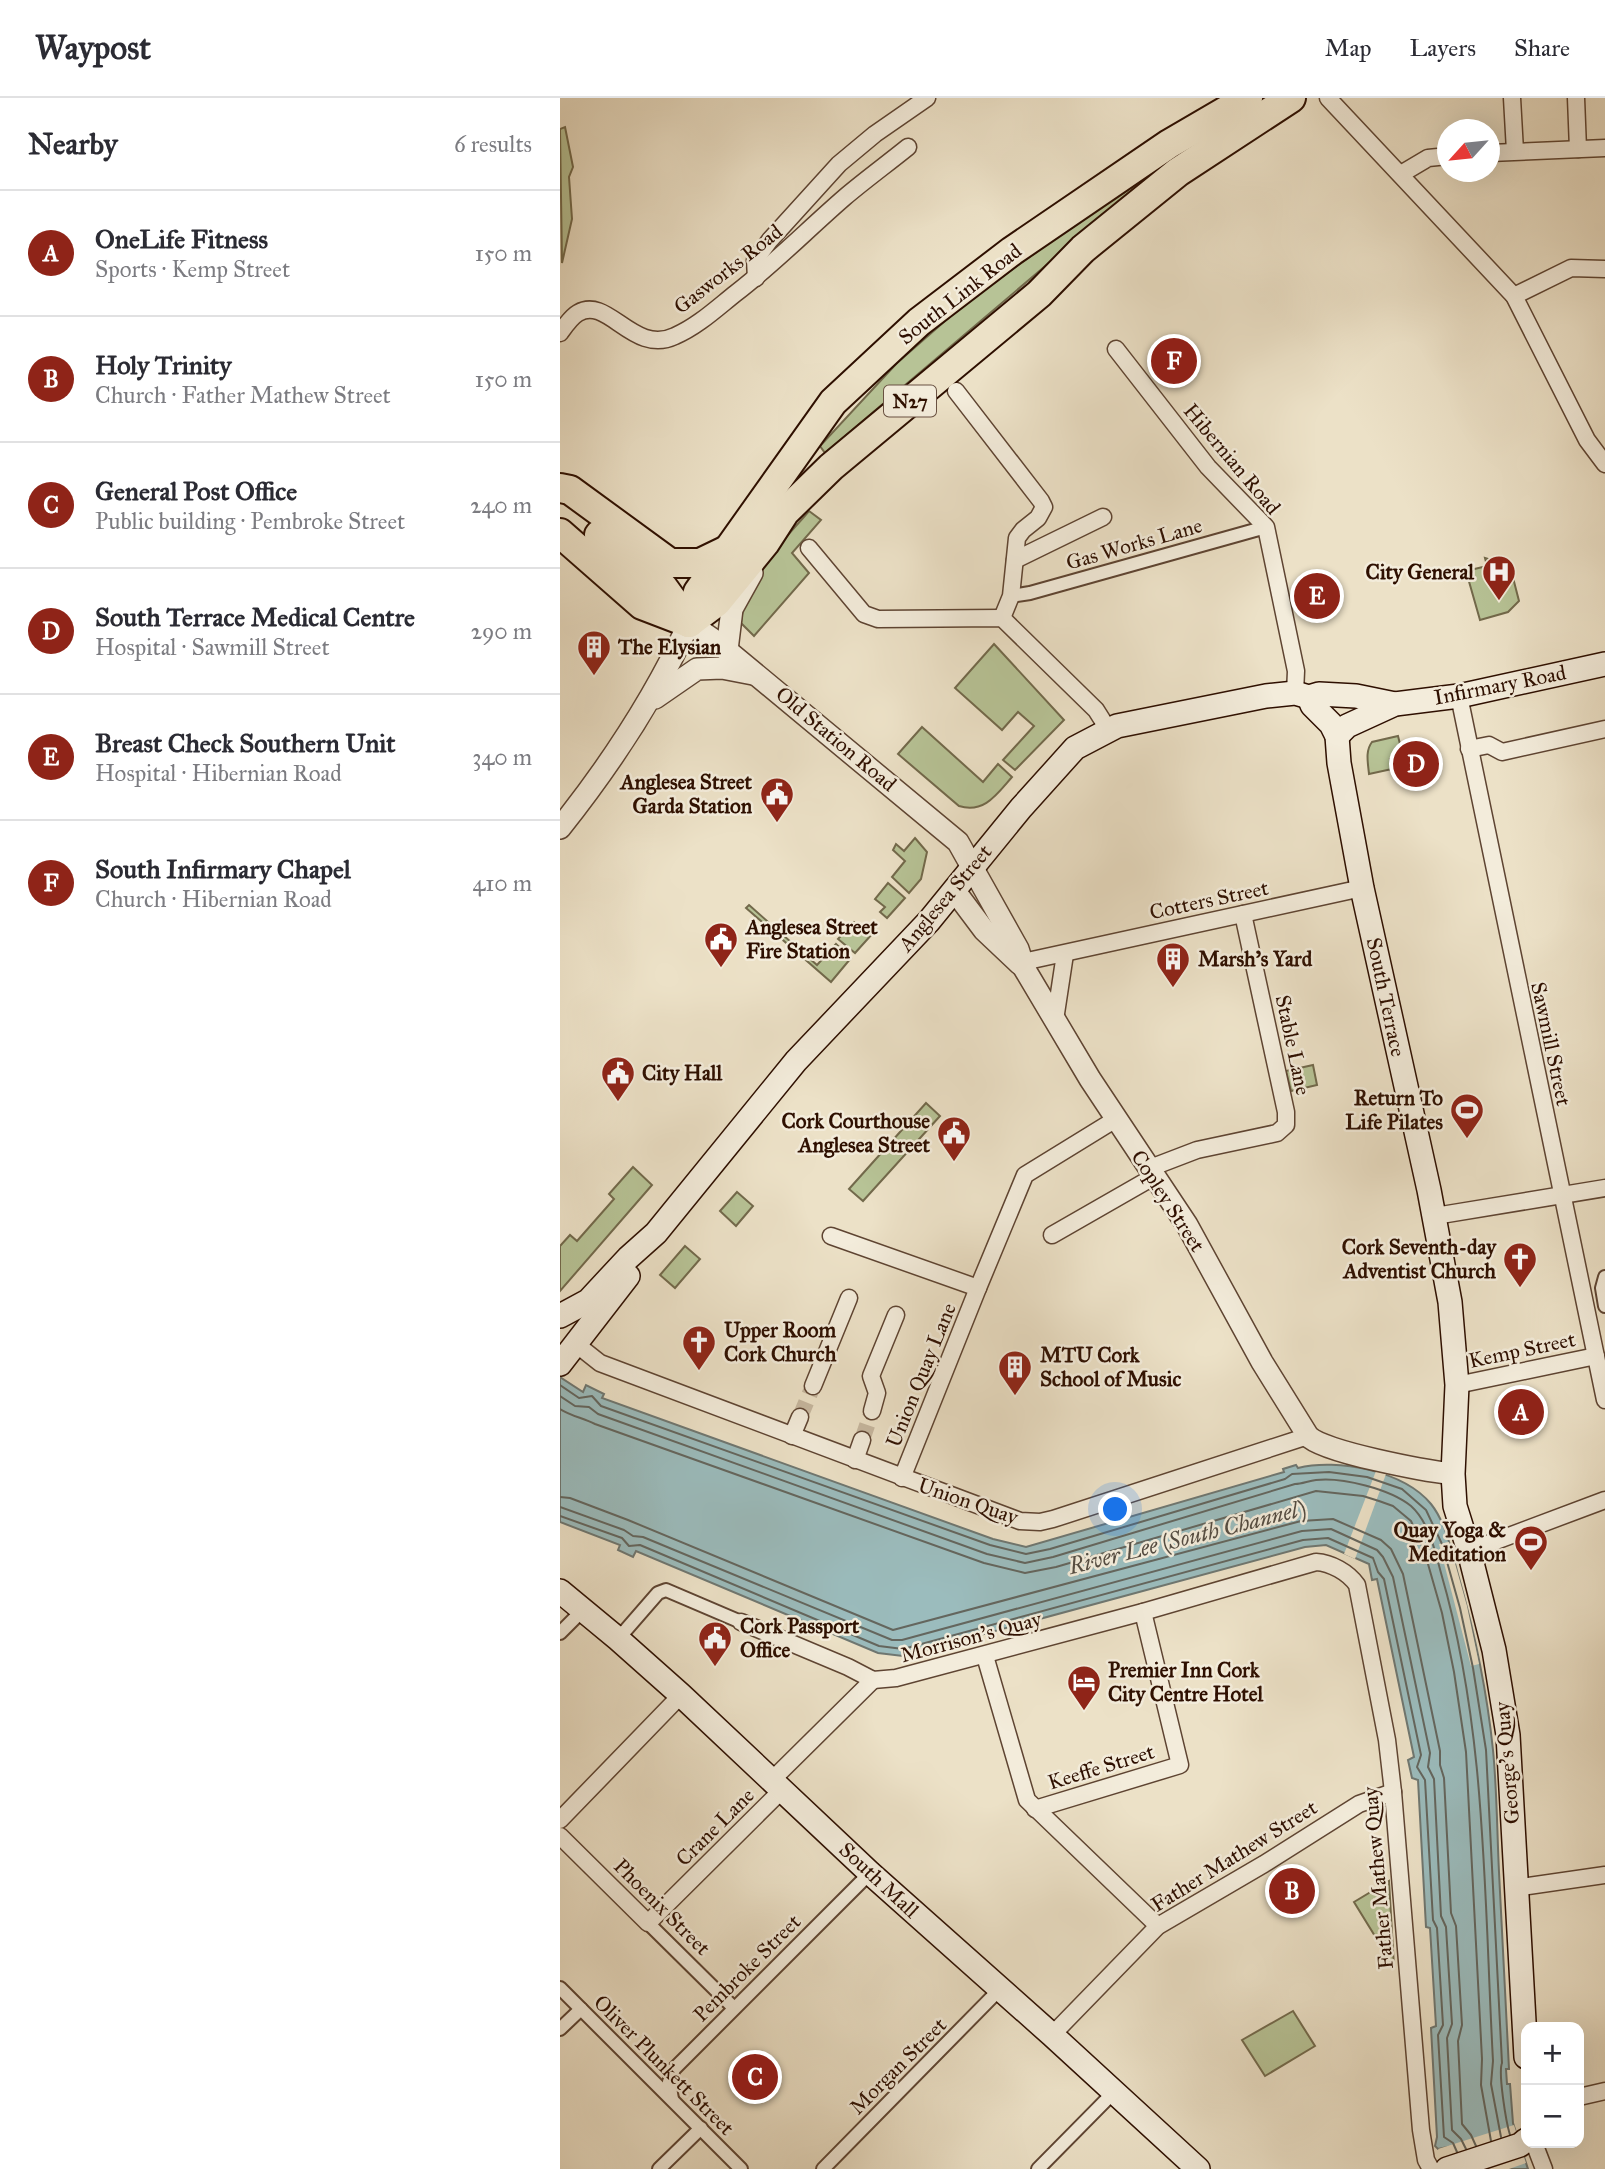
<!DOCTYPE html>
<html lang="en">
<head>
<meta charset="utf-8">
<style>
	:root { --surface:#fff; --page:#f2f2f3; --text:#2b2b33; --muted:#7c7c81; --line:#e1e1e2; --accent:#8f2418 }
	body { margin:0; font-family:"IM FELL Great Primer",serif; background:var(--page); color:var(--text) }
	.controls { position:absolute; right:21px; bottom:21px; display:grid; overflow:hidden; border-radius:14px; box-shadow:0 7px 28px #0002 }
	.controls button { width:63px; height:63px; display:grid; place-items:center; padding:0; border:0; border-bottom:2px solid var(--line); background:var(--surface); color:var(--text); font:35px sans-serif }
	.compass { position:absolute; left:877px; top:21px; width:63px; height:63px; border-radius:50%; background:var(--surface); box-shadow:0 7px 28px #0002; rotate:243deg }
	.you { position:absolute; left:556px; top:1412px; width:24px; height:24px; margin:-18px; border:5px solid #fff; border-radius:50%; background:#1a73e8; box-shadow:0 0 0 10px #1a73e833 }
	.badge { display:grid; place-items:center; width:46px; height:46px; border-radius:50%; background:var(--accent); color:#fff; font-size:23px; font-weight:700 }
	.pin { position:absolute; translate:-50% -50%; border:4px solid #fff; box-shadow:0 2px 7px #0006 }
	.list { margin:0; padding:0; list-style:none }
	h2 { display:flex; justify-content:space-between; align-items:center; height:91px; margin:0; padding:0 28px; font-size:30px }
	h2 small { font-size:23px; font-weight:400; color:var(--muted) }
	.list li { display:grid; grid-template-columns:46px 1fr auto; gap:21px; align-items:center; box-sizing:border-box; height:126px; padding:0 28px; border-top:2px solid var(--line) }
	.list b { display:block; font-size:26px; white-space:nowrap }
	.list p { margin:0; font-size:23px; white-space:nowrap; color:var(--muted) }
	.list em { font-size:23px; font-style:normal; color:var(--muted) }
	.map { position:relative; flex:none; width:1045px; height:2071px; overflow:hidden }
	header { display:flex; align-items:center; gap:42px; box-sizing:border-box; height:98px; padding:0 35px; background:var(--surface); border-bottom:2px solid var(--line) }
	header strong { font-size:33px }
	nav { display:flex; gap:38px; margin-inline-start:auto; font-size:24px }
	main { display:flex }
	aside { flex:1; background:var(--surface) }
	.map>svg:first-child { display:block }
	.green { fill:#b7c396; stroke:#72694b; stroke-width:2 }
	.water { fill:#9bbcbd; stroke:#6f7771; stroke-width:2 }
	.pier { fill:#ece1c7 }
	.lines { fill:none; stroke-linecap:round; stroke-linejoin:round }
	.shore { stroke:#64665e; stroke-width:2 }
	.minor-tunnel { stroke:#c6b79f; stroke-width:16; stroke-dasharray:16 8; stroke-linecap:butt }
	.pedestrian-casing { stroke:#5e4432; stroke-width:16 }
	.minor-casing { stroke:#5e4432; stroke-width:19 }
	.tertiary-casing { stroke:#5e4432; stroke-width:24 }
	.secondary-casing { stroke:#2e0f00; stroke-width:26 }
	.trunk-casing { stroke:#2e0f00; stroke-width:32 }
	.pedestrian { stroke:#f3ecdb; stroke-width:12 }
	.minor { stroke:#f3ecdb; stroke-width:16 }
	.tertiary { stroke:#f3ecdb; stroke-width:21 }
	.secondary { stroke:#f3ecdb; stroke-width:23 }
	.trunk { stroke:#ece1c7; stroke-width:28 }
	.labels { text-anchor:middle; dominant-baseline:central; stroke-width:5; stroke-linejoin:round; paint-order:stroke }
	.shield { fill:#f3ecdb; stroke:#695142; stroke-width:2 }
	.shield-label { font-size:19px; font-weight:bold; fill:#2e0f00 }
	.street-label { font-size:21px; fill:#2e0f00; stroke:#f3ecdb }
	.poi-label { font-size:21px; font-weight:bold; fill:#2e0f00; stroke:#f3ecdb; text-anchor:start }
	.water-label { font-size:23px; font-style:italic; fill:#544c42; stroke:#f3ecdb }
</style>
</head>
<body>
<header>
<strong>Waypost</strong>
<nav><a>Map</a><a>Layers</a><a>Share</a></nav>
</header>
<main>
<aside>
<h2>Nearby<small>6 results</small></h2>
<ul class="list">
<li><span class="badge">A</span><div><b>OneLife Fitness</b><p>Sports · Kemp Street</p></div><em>150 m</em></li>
<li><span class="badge">B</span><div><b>Holy Trinity</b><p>Church · Father Mathew Street</p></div><em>150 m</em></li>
<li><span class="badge">C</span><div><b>General Post Office</b><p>Public building · Pembroke Street</p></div><em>240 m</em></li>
<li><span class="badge">D</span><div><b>South Terrace Medical Centre</b><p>Hospital · Sawmill Street</p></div><em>290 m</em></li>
<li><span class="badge">E</span><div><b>Breast Check Southern Unit</b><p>Hospital · Hibernian Road</p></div><em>340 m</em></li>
<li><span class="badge">F</span><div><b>South Infirmary Chapel</b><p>Church · Hibernian Road</p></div><em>410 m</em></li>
</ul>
</aside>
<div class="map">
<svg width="1045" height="2071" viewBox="0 0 1045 2071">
	<rect width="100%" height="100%" fill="#ece1c7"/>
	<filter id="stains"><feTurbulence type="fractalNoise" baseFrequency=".00286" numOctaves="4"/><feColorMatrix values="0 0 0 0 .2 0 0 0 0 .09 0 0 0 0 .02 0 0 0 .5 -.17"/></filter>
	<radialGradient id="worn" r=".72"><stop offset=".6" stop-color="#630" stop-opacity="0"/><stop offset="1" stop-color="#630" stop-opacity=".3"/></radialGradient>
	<g class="green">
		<polygon points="5,29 13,69 9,79 12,121 2,165 0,31"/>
		<polygon points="609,57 615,62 536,125 265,355 260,348 337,265 401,209"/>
		<path d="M 249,413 L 261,422 L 232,455 L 249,475 L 194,538 L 181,525 C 184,480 221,446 249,413 Z"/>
		<polygon points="925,460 950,468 959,503 948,514 920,522 906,473 927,468"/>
		<polygon points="434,546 504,622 455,672 443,662 474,628 458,614 442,632 395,590"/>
		<path d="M 362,629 L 423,684 L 438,666 L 452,679 C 437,696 424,716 399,708 L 338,656 Z"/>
		<path d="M 838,638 L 843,658 L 830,661 L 832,671 L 809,676 C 808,665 805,653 812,644 Z"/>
		<polygon points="355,740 367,754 361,781 349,795 332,779 345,763 333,752 336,746 344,753"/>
		<polygon points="328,785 345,800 327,820 320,814 325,809 315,801"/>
		<polygon points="189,807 257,867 276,846 291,860 271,884 186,810"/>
		<polygon points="294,824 305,833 307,830 313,835 295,855 278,841"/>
		<polygon points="753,967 757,987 731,993 726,973"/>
		<polygon points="366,1005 380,1018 303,1103 289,1091"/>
		<polygon points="73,1069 92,1087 0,1193 0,1148 10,1137 17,1143 54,1101 49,1096"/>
		<polygon points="177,1094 193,1108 176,1128 160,1113"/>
		<polygon points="125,1148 140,1161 115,1190 100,1177"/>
		<polygon points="829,1783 834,1869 794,1804"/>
		<polygon points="733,1913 755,1948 705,1978 682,1942"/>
	</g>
	<path class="water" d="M 0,1279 L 23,1294 L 26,1287 L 44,1296 L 42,1300 L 433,1441 L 466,1449 L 724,1374 L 723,1371 L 736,1367 L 738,1370 C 777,1360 844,1373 871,1406 C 887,1426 892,1456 899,1480 C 915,1536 927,1594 933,1652 C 937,1692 937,1734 939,1774 C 942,1840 946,1905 949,1971 L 946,1971 L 947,1986 L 950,1986 L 953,2025 L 968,2071 L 896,2071 L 888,2049 L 878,2051 L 875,2048 L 877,2039 L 871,1930 L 876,1928 L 870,1830 L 866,1829 L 858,1682 L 852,1680 L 848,1662 L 854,1659 L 817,1481 L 812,1482 L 809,1466 L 766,1447 L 745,1449 L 343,1558 L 318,1555 L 76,1453 L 73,1459 L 58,1452 L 60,1447 L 0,1424 Z"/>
	<g class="pier">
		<polygon points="816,1373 826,1376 795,1461 784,1456"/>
		<polygon points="889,1444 907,1508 919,1566 911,1568 879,1446"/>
		<polygon points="954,2027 966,2065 949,2071 892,2071 886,2053 880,2055 878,2051"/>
	</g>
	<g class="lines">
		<g class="shore">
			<path d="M 0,1287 L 19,1300 L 32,1298 L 41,1308 L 430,1447 L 466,1456 L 490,1451 L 725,1381 L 732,1376 L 769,1374 L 807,1379 L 842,1391 L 866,1412 L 882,1446 L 900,1510 L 913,1570 L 926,1652 L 942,1965 C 938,1975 946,2024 950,2037"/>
			<path d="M 0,1298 L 15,1308 L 29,1309 L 38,1316 L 427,1456 L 465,1465 L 493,1459 L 735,1386 C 742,1386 748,1383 756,1382 C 782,1379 830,1391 851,1408 C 869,1424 875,1453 881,1475 C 927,1633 924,1800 933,1963 L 931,1986 L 941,2039"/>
			<path d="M 0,1311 C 11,1318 23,1320 35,1326 L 424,1465 L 465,1475 L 496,1469 L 756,1393 L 803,1398 L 819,1403 L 833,1408 L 851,1423 L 864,1452 L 882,1515 L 894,1574 L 906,1654 L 922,1961 L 921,1987 L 931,2043"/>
			<polyline points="0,1399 10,1400 68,1422 333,1532 741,1423 773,1421 821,1442 831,1451 843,1476 880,1653 880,1667 884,1680 891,1815 896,1828 902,1927 898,1943 902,2026 911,2037 916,2048"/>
			<polyline points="0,1409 64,1432 73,1438 83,1439 332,1542 342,1542 742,1433 771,1431 817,1452 823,1459 833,1479 870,1655 868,1669 874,1681 881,1818 886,1829 892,1926 887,1940 892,2032 901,2041 906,2051"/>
			<polyline points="0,1418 62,1440 69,1448 80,1447 319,1548 343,1551 743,1442 768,1440 813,1460 818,1474 824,1481 861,1657 857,1669 865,1682 873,1822 877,1830 883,1927 878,1937 884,2039 893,2045 897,2054"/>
		</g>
		<g class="minor-tunnel">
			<polyline points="240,1319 253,1288"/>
			<polyline points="302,1342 312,1313"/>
		</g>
		<g class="pedestrian-casing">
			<g id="pedestrian">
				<polyline points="451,498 470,495 706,429"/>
				<polyline points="1045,1179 1042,1190 1045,1208"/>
				<polyline points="0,1535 23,1512"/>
				<polyline points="58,1541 98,1495 106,1492 181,1524"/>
				<polyline points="88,1825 174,1910"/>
				<polyline points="0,1890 181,2071"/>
				<polyline points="0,1931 21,1911"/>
				<polyline points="112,2001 109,1984 114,1971 310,1775"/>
				<polyline points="99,2071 141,2030"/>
				<polyline points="263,2071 440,1891"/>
				<polyline points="478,2071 554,1994"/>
			</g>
		</g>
		<g class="minor-casing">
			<g id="minor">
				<polyline points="768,0 954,198 1027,342 1045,366"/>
				<polyline points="952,0 955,53"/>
				<polyline points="1016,0 1018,51"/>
				<polyline points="930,55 1045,50"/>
				<polyline points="841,76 868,60 888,58"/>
				<polyline points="196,180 195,162 210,142 279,66 315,36 367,0"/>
				<polyline points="954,198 1011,170 1045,171"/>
				<path d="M 0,235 C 5,228 11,219 18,215 C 48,197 73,258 115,238 C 138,228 157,210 176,195 C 215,165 248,131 285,99 C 305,82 327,66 348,49"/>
				<polyline points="556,251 648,369 706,429 736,573 735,595"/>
				<polyline points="396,293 481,403 484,409 478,420 463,432 457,440 451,498 442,520"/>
				<polyline points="249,450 304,516 318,521 442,520 536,612 548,631"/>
				<polyline points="455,462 543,419"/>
				<polyline points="899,598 1045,1302"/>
				<polyline points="909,651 929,647 942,654 1045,631"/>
				<polyline points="464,870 472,862 802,790"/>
				<polyline points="495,922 505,856"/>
				<polyline points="590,1070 637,1052 717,1035 726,1027 726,1014 683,816"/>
				<polyline points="875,1118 1045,1090"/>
				<polyline points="492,1137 595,1078"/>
				<polyline points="271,1138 418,1190 342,1380"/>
				<polyline points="418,1190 465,1077 556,1021"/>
				<polyline points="16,1246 40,1265 460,1423 480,1424 493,1421 748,1338"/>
				<polyline points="897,1287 1036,1258"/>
				<polyline points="253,1288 289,1200"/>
				<polyline points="312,1313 317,1295 311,1278 336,1217"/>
				<polyline points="232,1338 240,1319"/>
				<polyline points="295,1362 302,1342"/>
				<polyline points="909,1453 1045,1402"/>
				<path d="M 181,1524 L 288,1569 L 313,1582 L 336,1580 L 583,1514 L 756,1464 C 771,1465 788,1474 797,1487 L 827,1642 L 833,1694 L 861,2032 L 866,2062 L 871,2071"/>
				<polyline points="425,1558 467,1702 598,1828"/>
				<polyline points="212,1682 313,1582"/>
				<polyline points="475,1711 620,1667 583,1514"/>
				<polyline points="0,1722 121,1597"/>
				<polyline points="0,1738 88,1825 222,1692"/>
				<polyline points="955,1790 1045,1777"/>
				<polyline points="492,1937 598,1828 704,1766 799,1706 833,1694"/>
				<polyline points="1019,1999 1045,1993"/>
				<polyline points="974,2045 984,2071"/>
			</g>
		</g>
		<g class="tertiary-casing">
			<g id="tertiary">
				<polyline points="167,552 172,511 192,475"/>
				<polyline points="95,600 137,571 162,570 193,576"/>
				<path d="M 0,730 C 51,666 95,599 129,525 L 158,545 L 398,744 L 458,851 L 464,870 L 530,981 L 627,1127 L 702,1264 L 748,1338 C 762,1354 867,1373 893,1376"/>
				<polyline points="394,792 424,832 460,866"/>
			</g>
		</g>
		<g class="secondary-casing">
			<g id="secondary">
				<polyline points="749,599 752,607 771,626 777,638 779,665 802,790 869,1092 890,1204 897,1287 893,1376 895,1408 909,1453 934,1552 948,1637 966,1959"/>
				<polyline points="777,638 787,628 835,606 899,598 1045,566"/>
				<polyline points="0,1218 28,1203 68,1160 96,1135 236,963 369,823 461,710 515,650 557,628 706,598 735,595 749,599 759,596 796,598 835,606"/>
				<polyline points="0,1266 68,1178"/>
				<polyline points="0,1493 58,1541 121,1597 310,1775 492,1937 638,2071"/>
				<polyline points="887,2071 960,2047 966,2042"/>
			</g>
		</g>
		<g class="trunk-casing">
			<g id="trunk">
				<polyline points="0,390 10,392 110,465 140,465 167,452"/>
				<polyline points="0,435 82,507 129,525"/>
				<polyline points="39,437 103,489 129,525"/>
				<polyline points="129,525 157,504 205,445 225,414 271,369 479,196 523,151 618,74 731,0"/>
				<polyline points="129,525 138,494 273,304 359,224 452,153 609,46 688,0"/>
			</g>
		</g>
		<use href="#pedestrian" class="pedestrian"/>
		<use href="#minor" class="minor"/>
		<use href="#tertiary" class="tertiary"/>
		<use href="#secondary" class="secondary"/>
		<use href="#trunk" class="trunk"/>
	</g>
	<defs>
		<g id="hospital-pin" transform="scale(1.75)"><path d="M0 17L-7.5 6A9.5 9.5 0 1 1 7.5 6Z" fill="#8f2418" stroke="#f3ecdb"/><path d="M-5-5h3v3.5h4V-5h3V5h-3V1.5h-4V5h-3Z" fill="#fff"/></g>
		<g id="building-pin" transform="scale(1.75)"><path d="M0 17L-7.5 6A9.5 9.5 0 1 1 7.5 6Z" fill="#8f2418" stroke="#f3ecdb"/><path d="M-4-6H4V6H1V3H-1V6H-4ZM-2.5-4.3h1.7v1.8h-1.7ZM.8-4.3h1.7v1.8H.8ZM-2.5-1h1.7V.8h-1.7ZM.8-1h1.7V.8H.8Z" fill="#fff"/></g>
		<g id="civic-pin" transform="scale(1.75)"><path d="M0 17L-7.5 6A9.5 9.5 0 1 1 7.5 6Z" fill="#8f2418" stroke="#f3ecdb"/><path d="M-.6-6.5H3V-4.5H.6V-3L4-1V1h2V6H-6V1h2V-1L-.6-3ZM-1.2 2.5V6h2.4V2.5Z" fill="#fff"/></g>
		<g id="stadium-pin" transform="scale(1.75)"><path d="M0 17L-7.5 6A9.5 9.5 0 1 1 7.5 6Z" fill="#8f2418" stroke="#f3ecdb"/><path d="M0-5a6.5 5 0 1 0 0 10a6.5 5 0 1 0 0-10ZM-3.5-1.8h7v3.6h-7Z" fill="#fff"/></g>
		<g id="church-pin" transform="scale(1.75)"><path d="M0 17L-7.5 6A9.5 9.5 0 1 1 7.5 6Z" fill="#8f2418" stroke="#f3ecdb"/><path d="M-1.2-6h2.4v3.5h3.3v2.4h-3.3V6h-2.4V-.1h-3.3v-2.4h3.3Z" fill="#fff"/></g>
		<g id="hotel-pin" transform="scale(1.75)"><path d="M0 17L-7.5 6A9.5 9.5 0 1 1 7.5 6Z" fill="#8f2418" stroke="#f3ecdb"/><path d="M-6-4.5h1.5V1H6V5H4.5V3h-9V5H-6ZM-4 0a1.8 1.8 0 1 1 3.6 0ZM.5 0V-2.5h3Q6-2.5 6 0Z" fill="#fff"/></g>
	</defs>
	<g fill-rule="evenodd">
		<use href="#hospital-pin" x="939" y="474"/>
		<use href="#building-pin" x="34" y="549"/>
		<use href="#civic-pin" x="217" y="696"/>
		<use href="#civic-pin" x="161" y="841"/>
		<use href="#building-pin" x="613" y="861"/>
		<use href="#civic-pin" x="58" y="975"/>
		<use href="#stadium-pin" x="907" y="1012"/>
		<use href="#civic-pin" x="394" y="1035"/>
		<use href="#church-pin" x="960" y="1161"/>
		<use href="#church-pin" x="139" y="1244"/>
		<use href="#building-pin" x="455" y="1269"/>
		<use href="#stadium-pin" x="971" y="1444"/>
		<use href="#civic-pin" x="155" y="1540"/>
		<use href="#hotel-pin" x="524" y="1584"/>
	</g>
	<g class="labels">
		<rect class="shield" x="324" y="287.5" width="52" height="31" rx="5"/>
		<g class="shield-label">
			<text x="350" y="303">N27</text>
		</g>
		<g class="street-label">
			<text transform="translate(168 171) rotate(-38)">Gasworks Road</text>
			<text transform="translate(400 196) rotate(-38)">South Link Road</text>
			<text transform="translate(672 361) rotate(50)">Hibernian Road</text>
			<text transform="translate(574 446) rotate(-16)">Gas Works Lane</text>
			<text transform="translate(940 587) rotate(-11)">Infirmary Road</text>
			<text transform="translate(276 641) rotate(40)">Old Station Road</text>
			<text transform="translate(385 800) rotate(-50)">Anglesea Street</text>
			<text transform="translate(649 802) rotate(-12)">Cotters Street</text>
			<text transform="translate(826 899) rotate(78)">South Terrace</text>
			<text transform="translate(991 946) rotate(78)">Sawmill Street</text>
			<text transform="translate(733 947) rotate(78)">Stable Lane</text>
			<text transform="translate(608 1103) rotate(57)">Copley Street</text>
			<text transform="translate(962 1252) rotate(-12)">Kemp Street</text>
			<text transform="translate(361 1277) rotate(-68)">Union Quay Lane</text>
			<text transform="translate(408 1403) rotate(19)">Union Quay</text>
			<text transform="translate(411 1539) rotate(-15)">Morrison's Quay</text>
			<text transform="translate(947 1665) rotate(-95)">George's Quay</text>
			<text transform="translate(541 1669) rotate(-17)">Keeffe Street</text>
			<text transform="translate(155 1729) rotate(-45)">Crane Lane</text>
			<text transform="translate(674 1758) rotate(-32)">Father Mathew Street</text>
			<text transform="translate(818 1780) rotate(-95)">Father Mathew Quay</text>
			<text transform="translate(319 1782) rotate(43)">South Mall</text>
			<text transform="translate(102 1809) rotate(45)">Phoenix Street</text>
			<text transform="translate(187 1870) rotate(-45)">Pembroke Street</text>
			<text transform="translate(104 1967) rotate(45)">Oliver Plunkett Street</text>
			<text transform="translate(338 1968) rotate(-45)">Morgan Street</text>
		</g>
		<g class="poi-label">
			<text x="914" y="474" text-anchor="end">City General</text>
			<text x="58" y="549">The Elysian</text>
			<text x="192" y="684" text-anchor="end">Anglesea Street<tspan x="192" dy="24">Garda Station</tspan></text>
			<text x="186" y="829">Anglesea Street<tspan x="186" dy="24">Fire Station</tspan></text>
			<text x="638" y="861">Marsh's Yard</text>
			<text x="82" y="975">City Hall</text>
			<text x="883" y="1000" text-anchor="end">Return To<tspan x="883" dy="24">Life Pilates</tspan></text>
			<text x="370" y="1023" text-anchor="end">Cork Courthouse<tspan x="370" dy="24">Anglesea Street</tspan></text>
			<text x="936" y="1149" text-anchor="end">Cork Seventh-day<tspan x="936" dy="24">Adventist Church</tspan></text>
			<text x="164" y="1232">Upper Room<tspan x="164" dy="24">Cork Church</tspan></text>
			<text x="480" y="1257">MTU Cork<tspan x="480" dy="24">School of Music</tspan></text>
			<text x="946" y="1432" text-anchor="end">Quay Yoga &amp;<tspan x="946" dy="24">Meditation</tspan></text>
			<text x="180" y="1528">Cork Passport<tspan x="180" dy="24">Office</tspan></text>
			<text x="548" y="1572">Premier Inn Cork<tspan x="548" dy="24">City Centre Hotel</tspan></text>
		</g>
		<g class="water-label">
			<text transform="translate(627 1439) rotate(-14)">River Lee (South Channel)</text>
		</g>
	</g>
	<rect width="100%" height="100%" filter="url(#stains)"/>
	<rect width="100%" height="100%" fill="url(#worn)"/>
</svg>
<div class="controls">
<button>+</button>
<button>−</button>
</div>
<svg class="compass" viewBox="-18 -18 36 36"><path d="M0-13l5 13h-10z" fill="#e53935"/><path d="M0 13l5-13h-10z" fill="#7c7c81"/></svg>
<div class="you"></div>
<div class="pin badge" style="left:961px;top:1314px">A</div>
<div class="pin badge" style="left:732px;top:1793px">B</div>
<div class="pin badge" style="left:195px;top:1979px">C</div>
<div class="pin badge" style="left:856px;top:666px">D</div>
<div class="pin badge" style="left:757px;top:498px">E</div>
<div class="pin badge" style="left:614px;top:263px">F</div>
</div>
</main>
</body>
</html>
